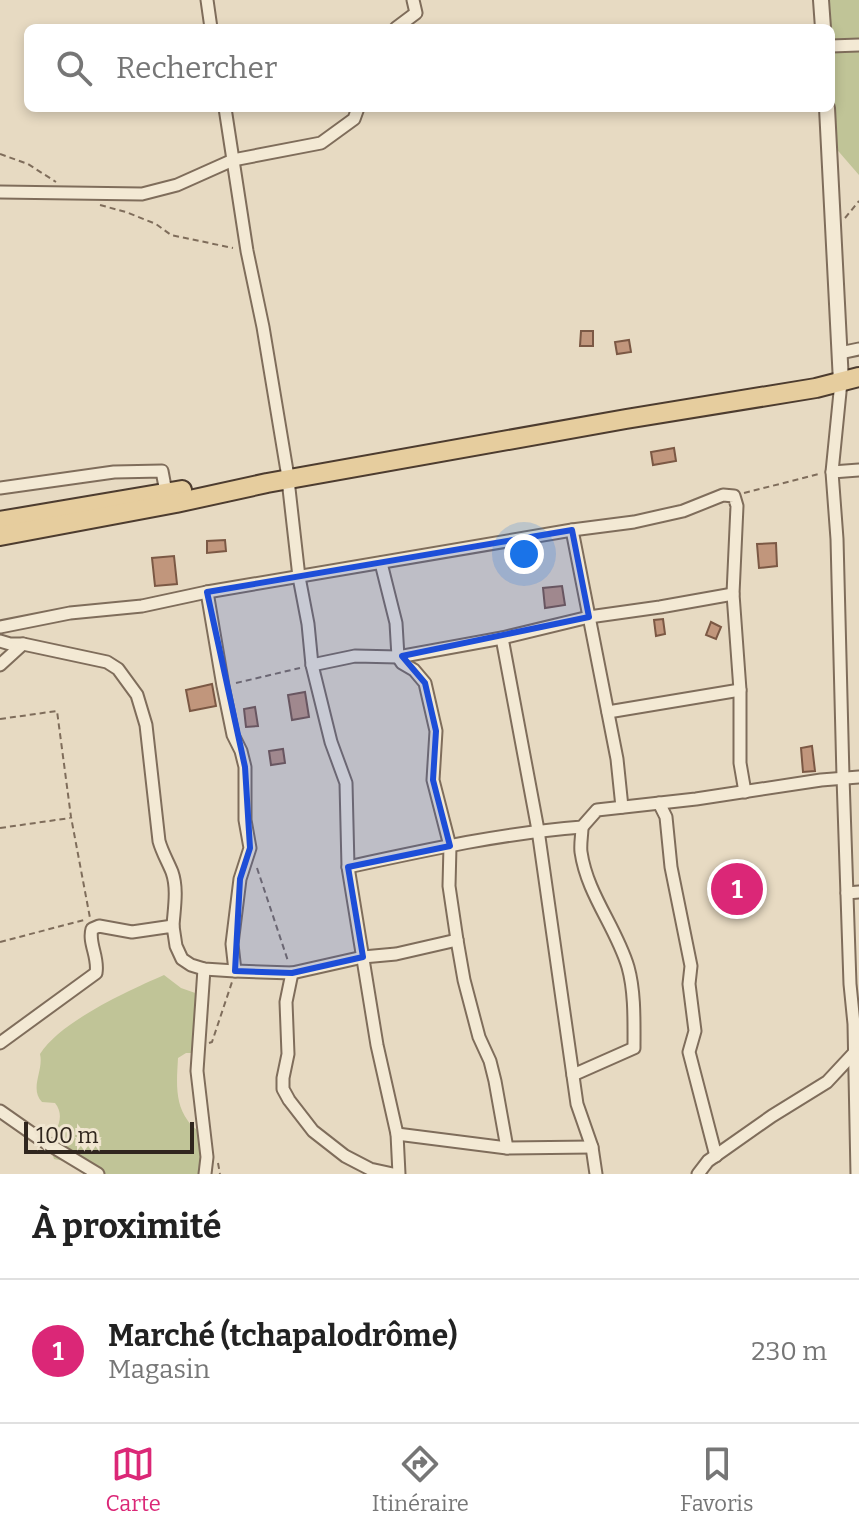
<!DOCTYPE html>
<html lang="fr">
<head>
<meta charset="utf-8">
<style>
	:root { --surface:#fff; --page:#f2f2f2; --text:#222; --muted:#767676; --line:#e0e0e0; --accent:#db2777 }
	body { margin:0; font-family:Bitter,serif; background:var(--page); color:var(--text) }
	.scale { position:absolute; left:24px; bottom:20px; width:170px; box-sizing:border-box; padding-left:8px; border:4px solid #30261e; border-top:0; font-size:22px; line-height:28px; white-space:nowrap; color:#30261e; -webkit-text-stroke:6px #f0e5d0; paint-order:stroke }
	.you { position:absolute; left:524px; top:554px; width:28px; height:28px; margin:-20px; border:6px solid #fff; border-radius:50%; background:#1a73e8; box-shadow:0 0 0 12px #1a73e833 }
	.badge { display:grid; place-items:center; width:52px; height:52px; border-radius:50%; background:var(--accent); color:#fff; font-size:26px; font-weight:700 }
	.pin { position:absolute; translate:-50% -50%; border:4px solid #fff; box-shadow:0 2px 8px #0006 }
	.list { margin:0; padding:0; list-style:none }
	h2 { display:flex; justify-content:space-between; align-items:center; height:104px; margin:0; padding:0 32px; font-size:34px }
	h2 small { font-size:26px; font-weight:400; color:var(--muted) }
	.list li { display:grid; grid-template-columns:52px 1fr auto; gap:24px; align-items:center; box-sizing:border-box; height:144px; padding:0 32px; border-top:2px solid var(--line) }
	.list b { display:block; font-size:30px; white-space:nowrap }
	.list p { margin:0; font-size:26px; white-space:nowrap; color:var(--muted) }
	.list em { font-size:26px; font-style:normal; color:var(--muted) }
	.icon { flex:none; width:44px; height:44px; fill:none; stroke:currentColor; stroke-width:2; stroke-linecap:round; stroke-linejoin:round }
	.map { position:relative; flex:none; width:859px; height:1174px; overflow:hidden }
	.search { position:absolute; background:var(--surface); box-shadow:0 4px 12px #0003; left:24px; right:24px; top:24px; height:88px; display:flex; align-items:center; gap:20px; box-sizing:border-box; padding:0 28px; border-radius:12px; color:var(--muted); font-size:30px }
	.sheet { height:248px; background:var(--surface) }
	nav { display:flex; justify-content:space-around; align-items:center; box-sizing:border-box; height:112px; border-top:2px solid var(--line); background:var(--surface); font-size:22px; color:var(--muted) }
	nav a { display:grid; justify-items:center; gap:4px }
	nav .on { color:var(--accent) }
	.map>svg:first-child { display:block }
	.green { fill:#c0c497 }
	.building { fill:#c1967c; stroke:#7b5844; stroke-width:2 }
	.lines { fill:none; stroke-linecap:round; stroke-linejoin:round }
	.minor-casing { stroke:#7f6d5b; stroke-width:15 }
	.tertiary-casing { stroke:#7f6d5b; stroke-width:18 }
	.primary-casing { stroke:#4d3c2f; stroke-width:22 }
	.path { stroke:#7f6d5b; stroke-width:2; stroke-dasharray:6 4; stroke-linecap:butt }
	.minor { stroke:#f3e9d4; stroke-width:11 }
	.tertiary { stroke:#f3e9d4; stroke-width:14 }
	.primary { stroke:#e6cd9e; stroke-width:18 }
	.marked { fill:#1d4ed8; fill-opacity:0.2; stroke:#1d4ed8; stroke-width:6; stroke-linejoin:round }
</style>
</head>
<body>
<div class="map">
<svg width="859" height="1174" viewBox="0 0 859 1174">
	<rect width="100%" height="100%" fill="#e7dac2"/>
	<g class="green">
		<polygon points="830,0 859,0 859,175 833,145"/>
		<path d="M 164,975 L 181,988 L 201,995 L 194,1053 L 186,1053 L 178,1058 C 177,1079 174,1102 188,1121 C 191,1126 198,1129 200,1135 C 204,1147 202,1162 201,1174 L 101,1174 C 89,1158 72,1163 54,1159 L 49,1144 C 56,1130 66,1117 55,1103 L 42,1102 C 29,1088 44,1071 40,1054 C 61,1021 128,991 164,975 Z"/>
	</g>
	<g class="building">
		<polygon points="581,331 593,331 593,346 580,346"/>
		<polygon points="629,340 631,352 617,354 615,342"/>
		<polygon points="674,448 676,461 653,465 651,452"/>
		<polygon points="225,540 226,551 207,553 207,541"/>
		<polygon points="776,543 777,566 759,568 757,544"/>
		<polygon points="174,556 177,584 155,586 152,558"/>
		<polygon points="562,586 565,605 545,608 543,588"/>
		<polygon points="663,619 665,634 656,636 654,620"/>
		<polygon points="711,622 721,627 716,639 706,635"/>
		<polygon points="212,684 216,706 190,711 186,690"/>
		<polygon points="305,692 309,717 292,720 288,695"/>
		<polygon points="255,707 258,726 246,727 244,709"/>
		<polygon points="812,746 815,771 803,772 801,748"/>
		<polygon points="283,749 285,763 271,765 269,751"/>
	</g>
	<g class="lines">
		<g class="minor-casing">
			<g id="minor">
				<polyline points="207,0 211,28"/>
				<polyline points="396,28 416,13 413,0"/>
				<polyline points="831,46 859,45"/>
				<polyline points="225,108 247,251 263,327 287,471 299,577 308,624 312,665 331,742 346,783 348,867 377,1045 397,1134 399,1174"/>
				<polyline points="0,192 142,194 177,185 233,160 321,143 354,119 358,108"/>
				<polyline points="840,353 859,349"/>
				<polyline points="841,382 832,472 837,539 843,777 850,984 854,1024 857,1174"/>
				<polyline points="832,472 859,470"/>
				<polyline points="0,488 114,472 162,471 166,492"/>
				<polyline points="572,530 617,759 622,807"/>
				<polyline points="381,563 396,623 398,657 402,663 414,670 425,683 436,731 433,780 450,846 449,886 457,940 464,980 479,1037 490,1061 495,1081 507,1148"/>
				<polyline points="207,592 223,686 233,735 241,751 245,767 245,820 250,848 240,879 232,944 235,971"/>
				<polyline points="0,627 70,613 142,606 207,592 572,530 634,522 683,511 723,495 734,496 737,506 733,594 740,690 740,763 745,792"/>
				<polyline points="502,638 538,830 577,1104 592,1147 596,1174"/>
				<path d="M 0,641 L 10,644 L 23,644 L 107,662 L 118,669 L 137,695 L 146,725 L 159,841 C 162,852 168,862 172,872 C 178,889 174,909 173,926"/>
				<polyline points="0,665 23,644"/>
				<polyline points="312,665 355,656 398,657 502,638 589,617 660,607 733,594"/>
				<polyline points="608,712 740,690"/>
				<polyline points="659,803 666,817 671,867 691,966 689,984 695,1031 689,1052 716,1156"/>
				<path d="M 348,867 C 426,850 503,833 582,827 L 597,810 L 696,799 L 821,780 L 859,777"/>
				<polyline points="847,893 859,892"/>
				<polyline points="204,969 197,1071 207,1157 205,1174"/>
				<polyline points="292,973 286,1002 288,1054 283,1078 283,1089 289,1100 313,1131 345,1156 370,1169 393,1174"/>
				<path d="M 0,1043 L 96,973 C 99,957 88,943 92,929 L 99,926 L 132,932 L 173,926 L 176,946 L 182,959 L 191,965 L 204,969 L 235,971 L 292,973 L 363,957 L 396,954 L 457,940"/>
				<path d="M 573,1075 L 634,1048 C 634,1022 635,992 628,967 C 616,927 587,894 581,852 C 580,844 582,835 582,827"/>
				<polyline points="0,1111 40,1139 98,1174"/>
				<polyline points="397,1134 507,1148 592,1147"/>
				<polyline points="698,1174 708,1161 772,1116 827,1082 854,1053"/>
			</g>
		</g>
		<g class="tertiary-casing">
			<g id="tertiary">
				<polyline points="821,0 823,28"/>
				<polyline points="827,108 841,382"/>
			</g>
		</g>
		<g class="primary-casing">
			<g id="primary">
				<polyline points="0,521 182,490"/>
				<polyline points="0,536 176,503 267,483 626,419 816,388 859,377"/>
			</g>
		</g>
		<g class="path">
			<polyline points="0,154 28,164 56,182"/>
			<polyline points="100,205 126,212 156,224 171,235 233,248"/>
			<polyline points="845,218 859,201"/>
			<polyline points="744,493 819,474"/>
			<polyline points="236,683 300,668"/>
			<polyline points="0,719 57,711 71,817 90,918"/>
			<polyline points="0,828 70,818"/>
			<polyline points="257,868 288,961"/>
			<polyline points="0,942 84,920"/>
			<polyline points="209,1043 212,1042 232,982"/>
			<polyline points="218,1163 220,1174"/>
		</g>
		<use href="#minor" class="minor"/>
		<use href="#tertiary" class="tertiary"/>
		<use href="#primary" class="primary"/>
	</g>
	<path class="marked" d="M 572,530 L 589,617 L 402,656 L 425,683 L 436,731 L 433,780 L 450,846 L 348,867 L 363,957 L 292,973 L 235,971 L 240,879 L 250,848 L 245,767 L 207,592 Z"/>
</svg>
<div class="scale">100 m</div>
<div class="you"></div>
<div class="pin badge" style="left:737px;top:889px">1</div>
<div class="search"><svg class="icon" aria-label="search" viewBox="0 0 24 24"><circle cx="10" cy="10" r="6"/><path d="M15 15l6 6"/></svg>Rechercher</div>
</div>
<section class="sheet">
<h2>À proximité<small></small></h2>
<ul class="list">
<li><span class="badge">1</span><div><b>Marché (tchapalodrôme)</b><p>Magasin</p></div><em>230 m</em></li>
</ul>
</section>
<nav>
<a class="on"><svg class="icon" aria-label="map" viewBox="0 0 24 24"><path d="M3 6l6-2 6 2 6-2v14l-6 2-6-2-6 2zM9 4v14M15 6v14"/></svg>Carte</a>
<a><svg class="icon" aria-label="directions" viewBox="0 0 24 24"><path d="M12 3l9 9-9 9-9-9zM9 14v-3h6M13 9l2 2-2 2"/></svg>Itinéraire</a>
<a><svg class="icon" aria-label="saved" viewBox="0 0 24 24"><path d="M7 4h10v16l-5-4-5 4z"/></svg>Favoris</a>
</nav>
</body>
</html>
